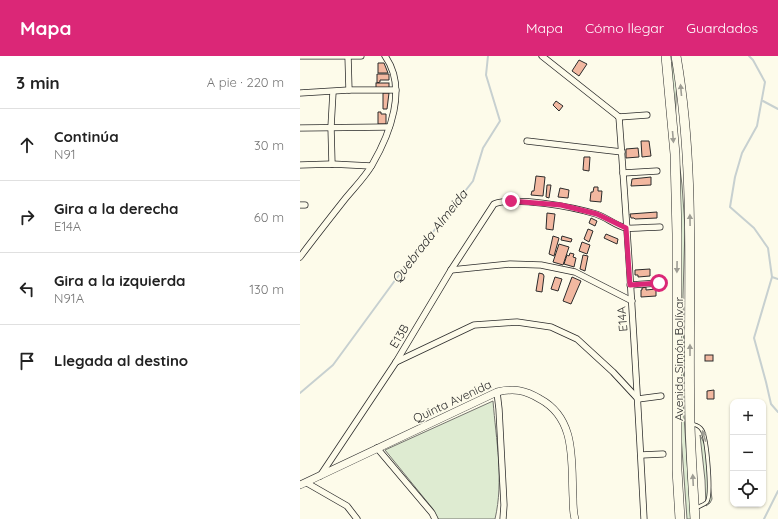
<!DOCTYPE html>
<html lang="es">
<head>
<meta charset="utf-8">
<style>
	:root { --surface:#fff; --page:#f2f2f2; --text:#222; --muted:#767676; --line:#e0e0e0; --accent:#db2777 }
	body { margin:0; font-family:Quicksand,sans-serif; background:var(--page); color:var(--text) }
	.controls { position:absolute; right:12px; bottom:12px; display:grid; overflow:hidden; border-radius:8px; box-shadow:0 1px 3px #0004 }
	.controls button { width:36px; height:36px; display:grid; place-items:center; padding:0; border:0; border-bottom:1px solid var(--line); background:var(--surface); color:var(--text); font:20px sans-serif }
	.stop { position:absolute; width:12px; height:12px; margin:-9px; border:3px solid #db2777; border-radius:50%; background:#fff }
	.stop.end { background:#db2777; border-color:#fff; box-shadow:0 1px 4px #0008 }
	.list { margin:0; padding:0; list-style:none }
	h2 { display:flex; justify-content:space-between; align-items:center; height:52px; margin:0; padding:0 16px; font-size:17px }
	h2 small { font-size:13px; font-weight:400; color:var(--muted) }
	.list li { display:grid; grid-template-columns:26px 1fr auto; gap:12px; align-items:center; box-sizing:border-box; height:72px; padding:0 16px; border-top:1px solid var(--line) }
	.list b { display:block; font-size:15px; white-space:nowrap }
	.list p { margin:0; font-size:13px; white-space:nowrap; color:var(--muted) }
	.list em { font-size:13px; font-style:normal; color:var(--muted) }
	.icon { flex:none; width:22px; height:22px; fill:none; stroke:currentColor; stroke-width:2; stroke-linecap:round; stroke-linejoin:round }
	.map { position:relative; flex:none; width:478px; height:463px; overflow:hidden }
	header { display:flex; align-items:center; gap:24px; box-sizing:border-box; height:56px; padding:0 20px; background:var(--accent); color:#fff }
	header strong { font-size:19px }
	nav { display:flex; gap:22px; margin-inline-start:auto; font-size:14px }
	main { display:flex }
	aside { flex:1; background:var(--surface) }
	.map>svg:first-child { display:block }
	.green { fill:#deebd1; stroke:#74746e }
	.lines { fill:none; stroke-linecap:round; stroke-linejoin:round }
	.stream { stroke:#c7d0d0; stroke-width:2 }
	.building { fill:#f2b8a0; stroke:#2b2b2b }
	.service-casing { stroke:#2b2b2b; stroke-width:4.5 }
	.minor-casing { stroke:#2b2b2b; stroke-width:7 }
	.tertiary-casing { stroke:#2b2b2b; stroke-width:8 }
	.trunk-casing { stroke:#2b2b2b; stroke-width:10 }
	.service { stroke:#fdfbea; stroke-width:3 }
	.minor { stroke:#fdfbea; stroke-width:5.5 }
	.tertiary { stroke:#fdfbea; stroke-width:7 }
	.trunk { stroke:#fdfbea; stroke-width:9 }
	.oneway { fill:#9e9d94 }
	.route { stroke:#db2777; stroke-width:5 }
	.labels { text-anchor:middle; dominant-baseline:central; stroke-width:3; stroke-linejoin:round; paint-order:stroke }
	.street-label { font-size:12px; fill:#2b2b2b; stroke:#fdfbea }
	.water-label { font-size:13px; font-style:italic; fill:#2b2b2b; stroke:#fdfbea }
</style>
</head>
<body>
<header>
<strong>Mapa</strong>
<nav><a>Mapa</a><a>Cómo llegar</a><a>Guardados</a></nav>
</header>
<main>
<aside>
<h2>3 min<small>A pie · 220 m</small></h2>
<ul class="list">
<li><svg class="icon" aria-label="ahead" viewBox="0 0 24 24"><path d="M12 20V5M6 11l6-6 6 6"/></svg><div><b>Continúa</b><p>N91</p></div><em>30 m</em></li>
<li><svg class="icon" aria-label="right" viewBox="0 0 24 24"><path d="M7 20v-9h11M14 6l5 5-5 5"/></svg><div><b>Gira a la derecha</b><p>E14A</p></div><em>60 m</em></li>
<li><svg class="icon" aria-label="left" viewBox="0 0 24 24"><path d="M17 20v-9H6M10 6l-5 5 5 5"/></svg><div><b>Gira a la izquierda</b><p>N91A</p></div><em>130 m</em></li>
<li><svg class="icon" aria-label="arrive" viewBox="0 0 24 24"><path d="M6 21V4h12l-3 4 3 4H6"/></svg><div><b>Llegada al destino</b></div></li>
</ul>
</aside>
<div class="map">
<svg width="478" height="463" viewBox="0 0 478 463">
	<rect width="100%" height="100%" fill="#fdfbea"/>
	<g class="green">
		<polygon points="372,6 377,19 375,72 382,129 385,171 383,240 384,306 383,346 391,463 387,463 380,365 371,48"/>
		<path d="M 193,345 C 196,383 204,425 195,463 L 137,463 L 133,453 L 85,394 Z"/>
		<polygon points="400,379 405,389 412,443 410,447 406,450 405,424"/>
	</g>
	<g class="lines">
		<g class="stream">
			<polyline points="449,0 453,4 465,26 457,70 442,97 435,121 430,151 454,172 468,192 472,221 454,282 466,326 471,348 478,356"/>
			<polyline points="463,45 478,53"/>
			<polyline points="472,221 478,223"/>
			<polyline points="0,337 33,309 96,223 173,125 183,92 200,65 186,19 188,0"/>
			<polyline points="464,463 478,435"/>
		</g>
	</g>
	<g class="building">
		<polygon points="279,4 287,8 279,20 272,15"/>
		<polygon points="78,7 84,7 88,17 78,17"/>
		<polygon points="77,18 89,18 89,24 80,24 80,26 77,27"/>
		<rect x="76" y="27" width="13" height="6"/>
		<polygon points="83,37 89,37 87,53 83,53"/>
		<polygon points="256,45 263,50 259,55 253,49"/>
		<polygon points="78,56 81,56 81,58 86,58 86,68 78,68"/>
		<polygon points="341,85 349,85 351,100 342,101"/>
		<polygon points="338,92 339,101 326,102 326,93"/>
		<polygon points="284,101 290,101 289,115 283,114"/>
		<polygon points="236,120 245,121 243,140 231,139 232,135 234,135"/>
		<polygon points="351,121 351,129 331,130 332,123"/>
		<polygon points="247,129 251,129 249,142 246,141"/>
		<polygon points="294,131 298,131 298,135 302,135 301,146 290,145 291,136 293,136"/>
		<polygon points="260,132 269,134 268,142 258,141"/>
		<polygon points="357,156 357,162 335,163 334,162 331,162 330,158"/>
		<polygon points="247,157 255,158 253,174 246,173"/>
		<polygon points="291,162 297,165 295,170 289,167"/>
		<polygon points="288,173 293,175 289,186 284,183"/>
		<polygon points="306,178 318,183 317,188 304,182"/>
		<polygon points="253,180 259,182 254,200 249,198"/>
		<polygon points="262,180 272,183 271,186 261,184"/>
		<polygon points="282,186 290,189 287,198 279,195"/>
		<polygon points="259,188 269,191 263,209 253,206"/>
		<polygon points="270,197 274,198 273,201 276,202 274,211 264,208 267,199 269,200"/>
		<polygon points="283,199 288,200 285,215 280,213"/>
		<polygon points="350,213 350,220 338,221 338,219 335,219 335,214"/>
		<polygon points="239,217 243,218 244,220 242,236 236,235"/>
		<polygon points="255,221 262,223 258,235 251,233"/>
		<polygon points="272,221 281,225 271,248 263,245"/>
		<polygon points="346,231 346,234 356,233 356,240 341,241 341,234 342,234 342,232"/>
		<rect x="405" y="299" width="8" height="6"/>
		<polygon points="414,334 414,343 407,343 407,335"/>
	</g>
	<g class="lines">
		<g class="service-casing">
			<path id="service" d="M 392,368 C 396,369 399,369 402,374 C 407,382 412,438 407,446 C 404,449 400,450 396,452"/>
		</g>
		<g class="minor-casing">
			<g id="minor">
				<polyline points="0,0 61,0"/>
				<polyline points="48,0 49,34"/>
				<polyline points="242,0 319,61"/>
				<polyline points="0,37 49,34 96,34"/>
				<path d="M 319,61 C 329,195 337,329 344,463"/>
				<polyline points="319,61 347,59"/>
				<polyline points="0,72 89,71"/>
				<polyline points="227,85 322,96"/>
				<polyline points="32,108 31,71 33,36"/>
				<polyline points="0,109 32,108 71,110"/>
				<polyline points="323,117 357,115"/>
				<polyline points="0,149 5,149"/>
				<path d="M 0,201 C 15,181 30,162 45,143 C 54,132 65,121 72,109 C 90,78 108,32 85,0"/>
				<polyline points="151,214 210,208 241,209 275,216 332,245"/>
				<polyline points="330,229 359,227"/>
				<polyline points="96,306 174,269 217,266 251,271 277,283 313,316 338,343 361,340"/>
				<polyline points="197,336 199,353 204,449 203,463"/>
				<polyline points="77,392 132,457 135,463"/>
				<polyline points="341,399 363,398"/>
				<path d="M 20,420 L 96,306 L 151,214 L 194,148 C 215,140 273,151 296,158 C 306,161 316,170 326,172 C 334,173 351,171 360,171"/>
				<polyline points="7,427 47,450 57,463"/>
			</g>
		</g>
		<g class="tertiary-casing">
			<path id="tertiary" d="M 0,429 L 197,336 C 214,332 225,334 240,343 C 277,363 271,406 273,442 C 273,449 273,456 275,463"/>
		</g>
		<g class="trunk-casing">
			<g id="trunk">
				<polyline points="366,0 375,98 377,178 377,414 380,463"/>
				<path d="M 376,0 C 397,122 387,246 390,369 C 391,400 393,432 395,463"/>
			</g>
		</g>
		<use href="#service" class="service"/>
		<use href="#minor" class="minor"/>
		<use href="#tertiary" class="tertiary"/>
		<use href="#trunk" class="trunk"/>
	</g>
	<defs><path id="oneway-solid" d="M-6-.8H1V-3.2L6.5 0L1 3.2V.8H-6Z"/></defs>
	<g class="oneway">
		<use href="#oneway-solid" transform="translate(381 34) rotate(-95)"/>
		<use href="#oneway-solid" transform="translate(373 81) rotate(85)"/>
		<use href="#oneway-solid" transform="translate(390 164) rotate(-91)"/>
		<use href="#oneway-solid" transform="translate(377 211) rotate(91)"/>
		<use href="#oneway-solid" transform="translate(390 294) rotate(-90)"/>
		<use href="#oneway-solid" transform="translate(404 380) rotate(-107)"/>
		<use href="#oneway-solid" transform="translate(393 424) rotate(-93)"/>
	</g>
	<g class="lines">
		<polyline class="route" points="211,145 261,149 297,158 326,172 330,229 359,227"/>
	</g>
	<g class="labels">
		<g class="street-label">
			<text transform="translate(322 263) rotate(-95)">E14A</text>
			<text transform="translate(99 280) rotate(-59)">E13B</text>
			<text transform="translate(378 303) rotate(-90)">Avenida Simón Bolívar</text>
			<text transform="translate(152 345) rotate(-25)">Quinta Avenida</text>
		</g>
		<g class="water-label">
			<text transform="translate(129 180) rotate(-52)">Quebrada Almeida</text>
		</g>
	</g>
</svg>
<div class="controls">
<button>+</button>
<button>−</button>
<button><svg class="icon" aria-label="locate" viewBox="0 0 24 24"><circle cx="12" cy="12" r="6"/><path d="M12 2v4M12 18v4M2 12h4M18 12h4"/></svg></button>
</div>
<div class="stop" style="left:359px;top:227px"></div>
<div class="stop end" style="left:211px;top:145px"></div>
</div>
</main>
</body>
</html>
